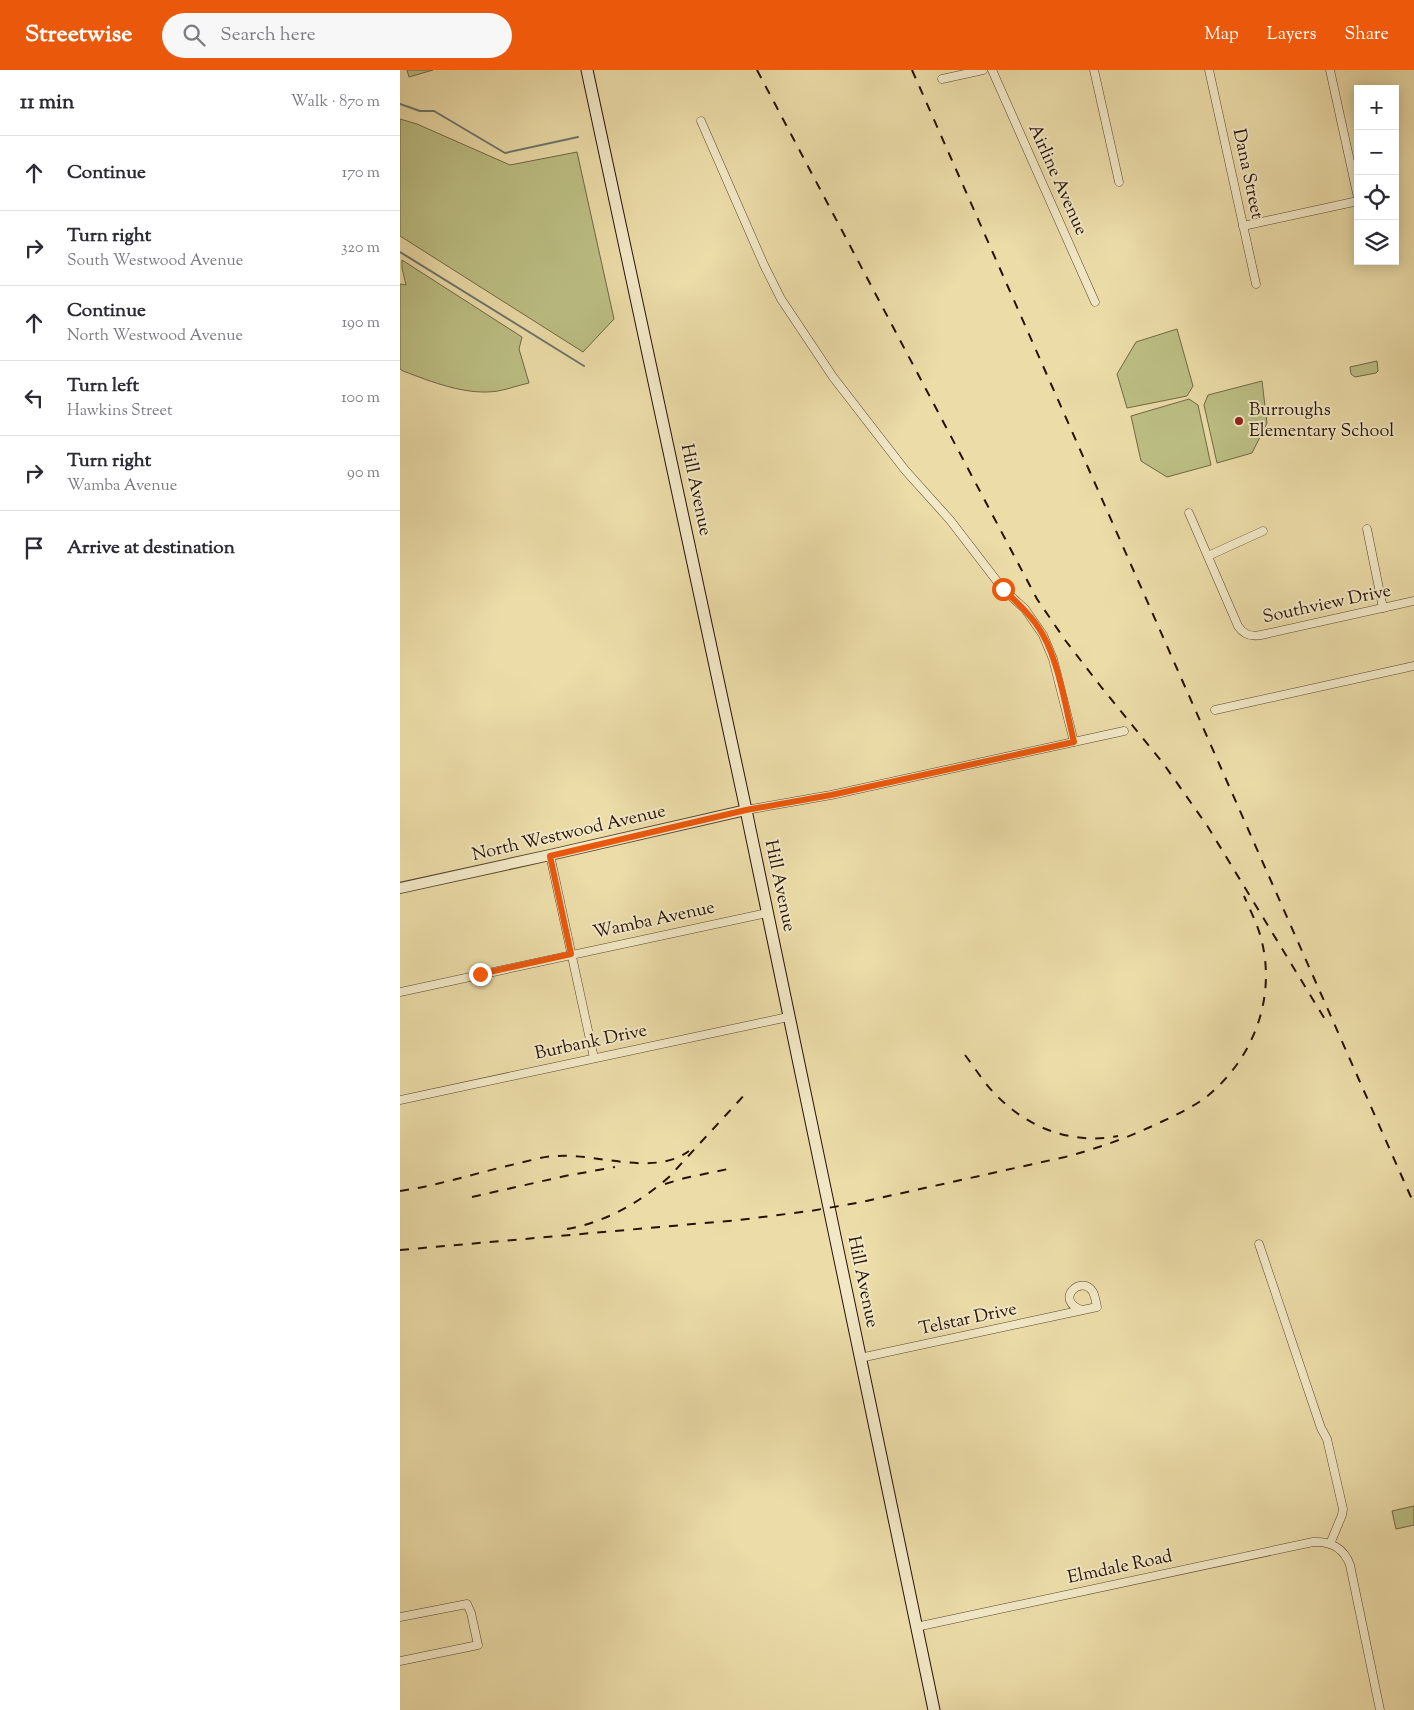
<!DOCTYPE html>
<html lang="en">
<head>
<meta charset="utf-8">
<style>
	:root { --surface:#fff; --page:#f7f7f7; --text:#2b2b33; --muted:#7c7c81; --line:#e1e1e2; --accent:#ea580c }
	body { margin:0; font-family:"Sorts Mill Goudy",serif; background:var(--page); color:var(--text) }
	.controls { position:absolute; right:15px; top:15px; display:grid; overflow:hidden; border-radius:0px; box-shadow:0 2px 12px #0003 }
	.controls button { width:45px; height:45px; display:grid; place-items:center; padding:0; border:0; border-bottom:1px solid var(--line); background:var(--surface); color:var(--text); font:25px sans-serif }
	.stop { position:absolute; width:15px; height:15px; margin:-11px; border:4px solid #ea580c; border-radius:50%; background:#fff }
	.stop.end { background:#ea580c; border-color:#fff; box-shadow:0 1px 5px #0008 }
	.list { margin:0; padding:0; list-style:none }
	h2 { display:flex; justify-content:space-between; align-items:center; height:65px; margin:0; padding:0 20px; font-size:21px }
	h2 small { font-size:16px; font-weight:400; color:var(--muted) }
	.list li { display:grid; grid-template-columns:32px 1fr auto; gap:15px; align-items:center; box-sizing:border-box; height:75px; padding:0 20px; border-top:1px solid var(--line) }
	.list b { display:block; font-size:19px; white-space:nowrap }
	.list p { margin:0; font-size:16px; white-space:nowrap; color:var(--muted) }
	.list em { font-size:16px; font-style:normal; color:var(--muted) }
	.icon { flex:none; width:28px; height:28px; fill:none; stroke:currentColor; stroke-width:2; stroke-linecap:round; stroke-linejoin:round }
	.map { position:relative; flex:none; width:1014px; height:1640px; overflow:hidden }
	header { display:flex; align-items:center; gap:30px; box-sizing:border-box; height:70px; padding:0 25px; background:var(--accent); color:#fff }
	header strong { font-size:24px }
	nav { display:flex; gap:28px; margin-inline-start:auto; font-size:18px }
	.search { width:350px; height:45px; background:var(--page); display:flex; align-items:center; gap:12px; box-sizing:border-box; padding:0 18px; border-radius:28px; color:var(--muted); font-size:19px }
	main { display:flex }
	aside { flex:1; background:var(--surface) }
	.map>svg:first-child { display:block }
	.green { fill:#bcbf84; stroke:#706845 }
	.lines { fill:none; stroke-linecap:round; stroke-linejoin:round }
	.stream { stroke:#6c766d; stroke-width:2 }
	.minor-casing { stroke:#56442e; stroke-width:9 }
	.tertiary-casing { stroke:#56442e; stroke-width:12 }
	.secondary-casing { stroke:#251106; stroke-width:13 }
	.minor { stroke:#f2e8c6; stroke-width:8 }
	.tertiary { stroke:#f2e8c6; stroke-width:10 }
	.secondary { stroke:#f2e8c6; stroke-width:11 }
	.rail { stroke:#251106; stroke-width:2; stroke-dasharray:9 9; stroke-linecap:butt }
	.route { stroke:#ea580c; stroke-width:6 }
	.poi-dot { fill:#8f2418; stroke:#f2e8c6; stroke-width:2 }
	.labels { text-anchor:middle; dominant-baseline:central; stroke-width:4; stroke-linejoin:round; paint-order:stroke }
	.street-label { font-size:18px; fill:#251106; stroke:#f2e8c6 }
	.poi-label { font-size:18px; fill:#251106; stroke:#f2e8c6; text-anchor:start }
</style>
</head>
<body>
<header>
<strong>Streetwise</strong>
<div class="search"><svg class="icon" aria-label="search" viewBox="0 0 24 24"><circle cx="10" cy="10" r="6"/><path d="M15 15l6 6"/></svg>Search here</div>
<nav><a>Map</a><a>Layers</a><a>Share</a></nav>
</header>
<main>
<aside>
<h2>11 min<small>Walk · 870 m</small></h2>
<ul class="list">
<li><svg class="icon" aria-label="ahead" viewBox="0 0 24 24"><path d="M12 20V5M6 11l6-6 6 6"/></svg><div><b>Continue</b></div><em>170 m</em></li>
<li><svg class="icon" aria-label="right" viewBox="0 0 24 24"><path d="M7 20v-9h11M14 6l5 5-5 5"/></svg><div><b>Turn right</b><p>South Westwood Avenue</p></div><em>320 m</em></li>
<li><svg class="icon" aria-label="ahead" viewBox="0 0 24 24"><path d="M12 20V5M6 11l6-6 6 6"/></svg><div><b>Continue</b><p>North Westwood Avenue</p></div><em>190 m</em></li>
<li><svg class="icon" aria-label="left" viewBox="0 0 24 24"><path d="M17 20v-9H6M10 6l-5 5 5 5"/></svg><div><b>Turn left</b><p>Hawkins Street</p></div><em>100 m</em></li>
<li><svg class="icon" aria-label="right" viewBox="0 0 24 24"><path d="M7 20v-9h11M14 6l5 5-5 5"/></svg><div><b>Turn right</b><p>Wamba Avenue</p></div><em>90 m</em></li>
<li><svg class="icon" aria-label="arrive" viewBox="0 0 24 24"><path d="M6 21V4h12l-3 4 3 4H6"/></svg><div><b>Arrive at destination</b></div></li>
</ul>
</aside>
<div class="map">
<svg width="1014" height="1640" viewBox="0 0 1014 1640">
	<rect width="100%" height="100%" fill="#ebdca8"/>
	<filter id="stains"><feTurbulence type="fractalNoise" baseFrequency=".004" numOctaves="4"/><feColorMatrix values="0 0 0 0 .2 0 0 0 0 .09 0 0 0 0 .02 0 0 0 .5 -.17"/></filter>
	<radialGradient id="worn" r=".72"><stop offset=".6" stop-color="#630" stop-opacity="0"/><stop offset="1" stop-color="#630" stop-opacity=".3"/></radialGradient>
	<g class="green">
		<polygon points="7,0 33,0 9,7"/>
		<polygon points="0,49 17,54 110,95 177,82 214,249 183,282 0,166"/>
		<path d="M 2,190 L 122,267 L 119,279 L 129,313 C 119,315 109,319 98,321 C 67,326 32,312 3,301 L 0,299 L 0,214 L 6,215 L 2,198 Z"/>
		<polygon points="777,259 793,316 787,326 727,338 717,304 736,272"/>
		<polygon points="977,291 978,301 976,303 955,307 951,304 950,297"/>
		<polygon points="862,311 867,353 852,383 817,393 804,335 808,325"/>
		<polygon points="789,329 798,335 811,395 767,407 741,391 731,346"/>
		<polygon points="1014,1436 1014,1455 996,1459 992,1441"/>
	</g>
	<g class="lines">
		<g class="stream">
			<polyline points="0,34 20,41 34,41 105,83 178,67"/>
			<polyline points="0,182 184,296"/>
		</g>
		<g class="minor-casing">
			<g id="minor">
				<polyline points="592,0 695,232"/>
				<polyline points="694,0 719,112"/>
				<polyline points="809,0 856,214"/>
				<polyline points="930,0 958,128"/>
				<polyline points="542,9 583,0"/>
				<polyline points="301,51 364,195 381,229 433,307 505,400 550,450 603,519 625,539 643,565 653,589 674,672"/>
				<polyline points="843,156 958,131"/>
				<path d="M 789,443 L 838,556 C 844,565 851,567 861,565 L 1014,531"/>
				<polyline points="967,459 983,538"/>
				<polyline points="808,486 863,461"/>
				<polyline points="815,640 1014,596"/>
				<polyline points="346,740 431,725 724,661"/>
				<polyline points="150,785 194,988"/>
				<polyline points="0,922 367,843"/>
				<polyline points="0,1030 388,947"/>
				<polyline points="859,1174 921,1358 927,1369 943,1439 942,1445 930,1474"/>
				<path d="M 460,1288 L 697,1237 C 696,1232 695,1226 693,1222 C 682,1203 653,1230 682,1240"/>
				<polyline points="0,1547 67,1534 71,1543 78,1575 0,1591"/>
				<path d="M 516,1557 L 913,1472 C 930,1471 944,1478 950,1495 L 980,1640"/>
			</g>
		</g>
		<g class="tertiary-casing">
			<polyline id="tertiary" points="0,818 150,785 346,740"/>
		</g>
		<g class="secondary-casing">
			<polyline id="secondary" points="187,0 346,740 534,1640"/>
		</g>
		<use href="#minor" class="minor"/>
		<use href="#tertiary" class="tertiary"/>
		<use href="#secondary" class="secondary"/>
		<g class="rail">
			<polyline points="357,0 637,529 665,570 702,618 763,693 808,757 926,951"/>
			<polyline points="512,0 1014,1134"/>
			<path d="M 565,985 C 575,998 584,1013 596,1025 C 628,1058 672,1075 718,1066"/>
			<polyline points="265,1114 285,1108 328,1099"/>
			<path d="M 0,1121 C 41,1115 79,1102 120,1093 C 132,1090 145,1086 157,1086 C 196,1083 254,1107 289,1081"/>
			<polyline points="72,1127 165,1106 215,1097"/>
			<path d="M 167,1159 C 206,1152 239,1133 269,1107 L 348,1021"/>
			<path d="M 0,1180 L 339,1150 L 410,1141 L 457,1133 L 665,1087 C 699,1078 730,1067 761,1052 C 776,1045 791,1038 805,1028 C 853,990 877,928 861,868 C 857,853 850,840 844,826"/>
		</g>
	</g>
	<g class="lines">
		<path class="route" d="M 80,904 L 171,884 L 150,786 L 346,740 L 431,725 L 674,672 C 666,640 659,593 643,565 C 633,547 618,533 603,519"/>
	</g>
	<circle class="poi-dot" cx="839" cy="351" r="5"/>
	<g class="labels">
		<g class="street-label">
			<text transform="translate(847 104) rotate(78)">Dana Street</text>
			<text transform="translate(657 110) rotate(66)">Airline Avenue</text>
			<text transform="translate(295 420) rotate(78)">Hill Avenue</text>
			<text transform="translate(927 535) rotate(-12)">Southview Drive</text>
			<text transform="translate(169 764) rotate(-13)">North Westwood Avenue</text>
			<text transform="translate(379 816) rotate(78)">Hill Avenue</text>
			<text transform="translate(254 851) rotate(-12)">Wamba Avenue</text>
			<text transform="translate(191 973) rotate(-12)">Burbank Drive</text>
			<text transform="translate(462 1212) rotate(78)">Hill Avenue</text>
			<text transform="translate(568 1250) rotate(-12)">Telstar Drive</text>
			<text transform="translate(720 1498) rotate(-12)">Elmdale Road</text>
		</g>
		<g class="poi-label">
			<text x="849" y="341">Burroughs<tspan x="849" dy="21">Elementary School</tspan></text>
		</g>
	</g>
	<rect width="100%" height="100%" filter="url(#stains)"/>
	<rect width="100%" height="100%" fill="url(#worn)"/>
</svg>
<div class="controls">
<button>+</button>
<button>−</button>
<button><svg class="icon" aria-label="locate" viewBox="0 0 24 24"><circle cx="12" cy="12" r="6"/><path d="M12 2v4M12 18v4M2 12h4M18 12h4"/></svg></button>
<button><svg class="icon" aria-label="layers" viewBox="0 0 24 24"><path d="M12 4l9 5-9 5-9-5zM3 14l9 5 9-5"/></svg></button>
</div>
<div class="stop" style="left:603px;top:519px"></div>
<div class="stop end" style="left:80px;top:904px"></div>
</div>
</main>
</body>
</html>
